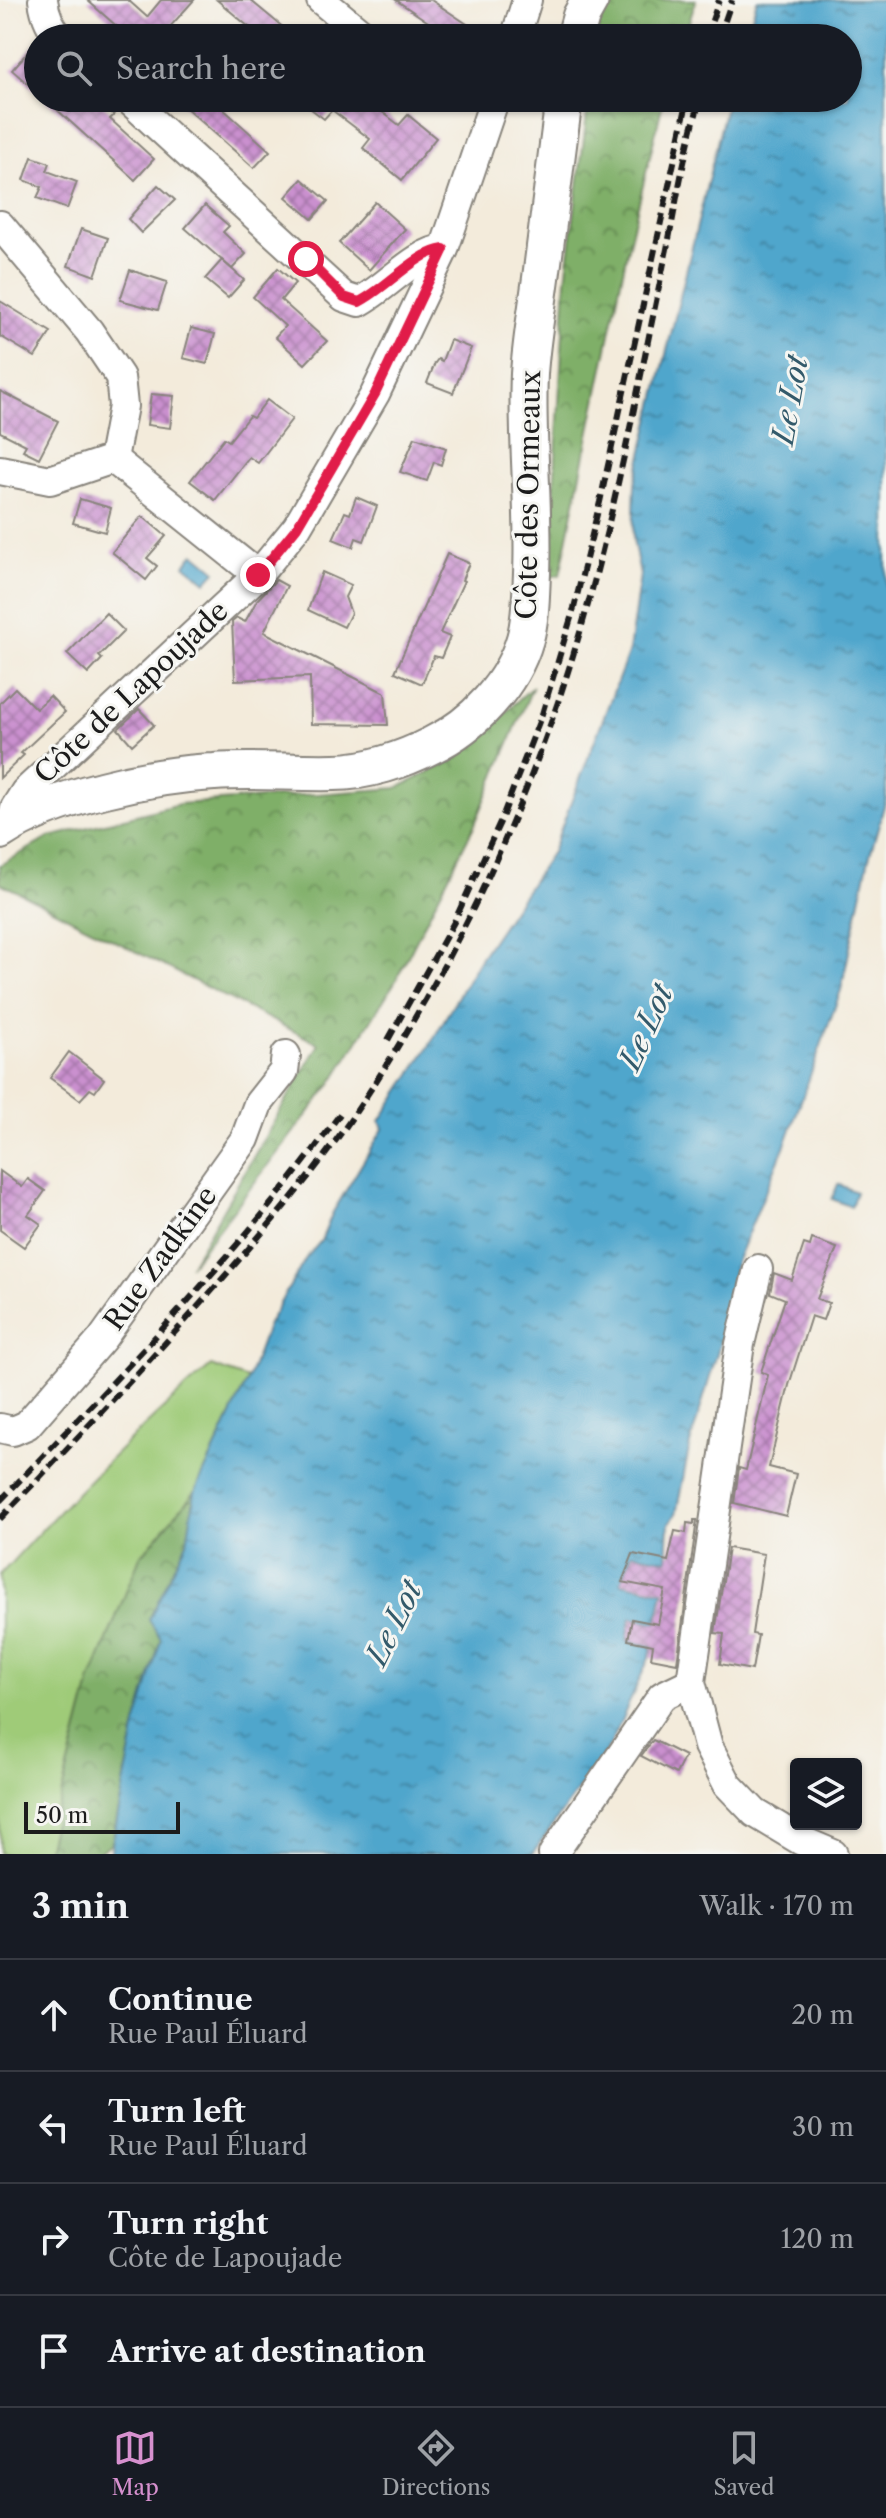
<!DOCTYPE html>
<html lang="en">
<head>
<meta charset="utf-8">
<style>
	:root { --surface:#171b24; --page:#242831; --text:#f1f3f6; --muted:#9ea1a6; --line:#363941; --accent:#d690ce }
	body { margin:0; font-family:"Libre Caslon Text",serif; background:var(--page); color:var(--text) }
	.controls { position:absolute; right:24px; bottom:24px; display:grid; overflow:hidden; border-radius:8px; box-shadow:0 2px 6px #0004 }
	.controls button { width:72px; height:72px; display:grid; place-items:center; padding:0; border:0; border-bottom:2px solid var(--line); background:var(--surface); color:var(--text); font:40px sans-serif }
	.scale { position:absolute; left:24px; bottom:20px; width:156px; box-sizing:border-box; padding-left:8px; border:4px solid #1c1c1c; border-top:0; font-size:22px; line-height:28px; white-space:nowrap; color:#1c1c1c; -webkit-text-stroke:6px #f6f6f2; paint-order:stroke }
	.stop { position:absolute; width:24px; height:24px; margin:-18px; border:6px solid #e11d48; border-radius:50%; background:#fff }
	.stop.end { background:#e11d48; border-color:#fff; box-shadow:0 2px 8px #0008 }
	.list { margin:0; padding:0; list-style:none }
	h2 { display:flex; justify-content:space-between; align-items:center; height:104px; margin:0; padding:0 32px; font-size:34px }
	h2 small { font-size:26px; font-weight:400; color:var(--muted) }
	.list li { display:grid; grid-template-columns:52px 1fr auto; gap:24px; align-items:center; box-sizing:border-box; height:112px; padding:0 32px; border-top:2px solid var(--line) }
	.list b { display:block; font-size:30px; white-space:nowrap }
	.list p { margin:0; font-size:26px; white-space:nowrap; color:var(--muted) }
	.list em { font-size:26px; font-style:normal; color:var(--muted) }
	.icon { flex:none; width:44px; height:44px; fill:none; stroke:currentColor; stroke-width:2; stroke-linecap:round; stroke-linejoin:round }
	.map { position:relative; flex:none; width:886px; height:1854px; overflow:hidden }
	.search { position:absolute; background:var(--surface); box-shadow:0 2px 6px #0004; left:24px; right:24px; top:24px; height:88px; display:flex; align-items:center; gap:20px; box-sizing:border-box; padding:0 28px; border-radius:44px; color:var(--muted); font-size:30px }
	.sheet { height:552px; background:var(--surface) }
	nav { display:flex; justify-content:space-around; align-items:center; box-sizing:border-box; height:112px; border-top:2px solid var(--line); background:var(--surface); font-size:22px; color:var(--muted) }
	nav a { display:grid; justify-items:center; gap:4px }
	nav .on { color:var(--accent) }
	.map>svg:first-child { display:block }
	.green { fill:#9fcb78; stroke:#5e744a; stroke-width:2 }
	.forest { fill:url(#forest-crowns); stroke:#4e6642; stroke-width:2 }
	.water { fill:url(#water-ripples); stroke:#366174; stroke-width:2 }
	.building { fill:url(#building-cross-hatch) }
	.lines { fill:none; stroke-linecap:round; stroke-linejoin:round }
	.minor-casing { stroke:#88847c; stroke-width:32 }
	.major-casing { stroke:#88847c; stroke-width:40 }
	.minor { stroke:#fff; stroke-width:28 }
	.major { stroke:#fff; stroke-width:36 }
	.rail { stroke:#1c1c1c; stroke-width:6; stroke-dasharray:12 6; stroke-linecap:butt }
	.route { stroke:#e11d48; stroke-width:10 }
	.labels { text-anchor:middle; dominant-baseline:central; stroke-width:6; stroke-linejoin:round; paint-order:stroke }
	.street-label { font-size:28px; fill:#1c1c1c; stroke:#f6f6f2 }
	.water-label { font-size:30px; font-style:italic; fill:#335a6b; stroke:#f6f6f2 }
</style>
</head>
<body>
<div class="map">
<svg width="886" height="1854" viewBox="0 0 886 1854">
	<defs>
		<pattern id="forest-crowns" width="20" height="18" patternUnits="userSpaceOnUse" patternTransform="scale(2)"><rect width="20" height="18" fill="#7faf68"/><path d="M2 6a3 3 0 1 1 6 0M12 15a3 3 0 1 1 6 0" fill="none" stroke="#678e55"/></pattern>
		<pattern id="water-ripples" width="26" height="14" patternUnits="userSpaceOnUse" patternTransform="scale(2)"><rect width="26" height="14" fill="#4fa6cc"/><path d="M2 4q2-2 4 0t4 0M15 11q2-2 4 0t4 0" fill="none" stroke="#4186a5"/></pattern>
		<pattern id="building-cross-hatch" width="8" height="8" patternUnits="userSpaceOnUse" patternTransform="scale(2)"><rect width="8" height="8" fill="#ca90cf"/><path d="M0 0l8 8M0 8l8-8" fill="none" stroke="#a375a7"/></pattern>
	</defs>
	<rect width="100%" height="100%" fill="#f6f6f2"/>
	<filter id="ink" filterUnits="userSpaceOnUse"><feTurbulence type="fractalNoise" baseFrequency=".0125" numOctaves="2"/><feDisplacementMap in="SourceGraphic" scale="16" xChannelSelector="R" yChannelSelector="G"/><feConvolveMatrix kernelMatrix="1 2 1 2 8 2 1 2 1" color-interpolation-filters="sRGB"/></filter>
	<filter id="wash" filterUnits="userSpaceOnUse"><feTurbulence type="fractalNoise" baseFrequency=".006" numOctaves="4" result="noise"/><feDisplacementMap in="SourceGraphic" scale="32" xChannelSelector="R" yChannelSelector="G"/><feGaussianBlur stdDeviation="1.8" result="paint"/><feColorMatrix in="noise" values="0 0 0 0 0 0 0 0 0 0 0 0 0 0 0 0 0 1.4 0 .05"/><feComposite in="paint" operator="in"/></filter>
	<g filter="url(#wash)">
		<rect width="100%" height="100%" fill="#f3ebdb"/>
		<path class="green" d="M 211,1366 L 248,1379 L 195,1492 L 140,1557 L 91,1680 L 46,1854 L 0,1854 L 0,1575 C 67,1501 135,1431 211,1366 Z"/>
		<g class="forest">
			<polygon points="612,0 696,0 684,38 597,38 599,22"/>
			<polygon points="589,98 664,98 627,252 560,575 549,577 566,279"/>
			<polygon points="533,686 474,826 395,982 331,1084 190,1266 319,1044 0,883 0,865 50,837 179,804 398,788 458,758"/>
			<polygon points="195,1492 187,1542 149,1620 161,1638 136,1725 112,1843 96,1854 46,1854 91,1680 140,1557"/>
		</g>
		<g class="water">
			<polygon points="757,0 886,0 886,799 868,862 841,990 787,1140 736,1262 724,1330 690,1444 676,1514 669,1524 667,1560 632,1553 621,1583 663,1591 657,1623 631,1618 627,1640 652,1646 650,1656 610,1746 532,1854 110,1854 136,1725 161,1639 149,1620 187,1542 195,1492 248,1379 268,1324 306,1258 321,1241 333,1212 383,1129 380,1121 428,1048 479,960 552,852 629,651 640,575 633,539 635,483 728,98 848,98 848,38 746,38"/>
			<polygon points="194,553 216,571 206,582 185,565"/>
			<polygon points="838,1184 856,1192 851,1207 832,1199"/>
		</g>
		<g id="blocks">
			<g class="building">
				<polygon points="87,0 128,0 147,17 161,0 194,0 160,38 130,38"/>
				<polygon points="217,0 250,0 296,38 262,38"/>
				<polygon points="396,0 431,0 488,38 431,38 437,28"/>
				<polygon points="38,40 38,93 12,70"/>
				<polygon points="44,98 95,98 114,115 110,119 154,159 135,180"/>
				<polygon points="175,98 211,98 270,151 254,168"/>
				<polygon points="297,98 364,98 399,125 408,115 436,138 402,180 363,148 370,139 332,110 324,119"/>
				<polygon points="32,157 50,163 47,171 77,182 67,209 37,198 42,187 24,180"/>
				<polygon points="302,179 328,201 312,219 286,197"/>
				<polygon points="158,185 175,200 141,233 128,219"/>
				<polygon points="375,202 405,229 369,270 339,243"/>
				<polygon points="205,205 229,226 223,232 246,254 232,269 185,228"/>
				<polygon points="81,229 108,238 95,276 68,266"/>
				<polygon points="222,260 244,280 228,298 205,279"/>
				<polygon points="278,268 295,283 281,300 327,341 305,364 275,337 285,326 253,297"/>
				<polygon points="130,270 167,282 158,310 120,300"/>
				<polygon points="0,301 51,332 35,357 0,336"/>
				<polygon points="191,328 215,334 207,364 183,358"/>
				<polygon points="450,340 471,348 453,393 427,383 435,363 438,359 442,361"/>
				<polygon points="0,391 58,421 39,458 23,450 26,445 0,432"/>
				<polygon points="151,394 174,396 170,428 147,425"/>
				<polygon points="267,400 292,419 258,463 249,457 215,500 190,481 224,438 229,441 249,416 253,418"/>
				<polygon points="415,437 446,448 441,465 434,462 427,481 400,472"/>
				<polygon points="356,497 377,506 364,541 356,538 353,547 333,539 345,512 350,514"/>
				<polygon points="80,499 111,508 105,532 73,523"/>
				<polygon points="142,516 166,536 147,558 157,566 146,580 112,552"/>
				<polygon points="447,554 469,563 462,580 464,581 440,633 450,637 441,658 434,656 422,684 395,672"/>
				<polygon points="322,572 351,585 345,597 351,613 344,627 308,610"/>
				<polygon points="276,580 287,586 264,632 385,693 388,725 311,724 310,677 235,680 232,622 237,618 245,622 257,600"/>
				<polygon points="106,613 124,631 99,656 102,659 88,674 67,654"/>
				<polygon points="15,688 36,709 50,696 65,712 21,753 24,755 0,778 0,703"/>
				<polygon points="139,709 154,725 132,745 118,729"/>
				<polygon points="69,1052 104,1079 95,1092 90,1089 80,1100 50,1078"/>
				<polygon points="0,1171 22,1187 28,1179 45,1191 28,1215 41,1224 24,1247 0,1230"/>
				<polygon points="812,1239 837,1248 817,1299 829,1303 823,1320 811,1316 789,1385 769,1467 796,1474 786,1516 734,1503 739,1468 746,1470 768,1375 761,1372 785,1299 770,1293 774,1273 792,1280 804,1244 810,1246"/>
				<polygon points="694,1520 697,1520 677,1663 651,1658 653,1645 628,1640 632,1619 658,1624 665,1590 622,1582 633,1554 668,1561 675,1531 686,1533 687,1523 694,1524"/>
				<polygon points="728,1548 764,1554 752,1634 758,1635 752,1670 720,1664 724,1634 715,1633"/>
				<polygon points="653,1740 685,1756 676,1774 641,1756"/>
			</g>
		</g>
	</g>
	<g filter="url(#ink)">
		<use href="#blocks" fill-opacity="0" stroke="#88847c" stroke-width="2"/>
		<g class="lines">
			<g class="minor-casing">
				<g id="minor">
					<path d="M 43,0 C 45,15 50,28 61,38"/>
					<polyline points="321,0 367,38"/>
					<polyline points="515,38 527,0"/>
					<path d="M 127,98 L 344,297 L 359,302 C 386,288 416,252 444,249"/>
					<polyline points="0,225 89,331 120,377 123,406 113,459"/>
					<polyline points="0,470 50,480 113,459 258,575"/>
					<polyline points="11,824 15,808 25,792 258,575 297,527 375,394 444,249 495,98"/>
					<polyline points="758,1269 740,1344 691,1682 708,1746 728,1785 755,1813 800,1840 833,1854"/>
					<polyline points="0,1428 13,1431 27,1425 102,1339 245,1139 258,1104 284,1071 286,1055"/>
					<polyline points="553,1854 662,1696 691,1682"/>
				</g>
			</g>
			<g class="major-casing">
				<g id="major">
					<polyline points="575,38 581,16 590,0"/>
					<path d="M 0,831 C 53,796 151,775 214,772 C 254,769 294,773 334,772 C 367,772 403,760 432,745 C 474,725 512,684 525,639 C 531,618 531,594 532,573 C 535,506 526,440 529,374 C 531,342 537,309 541,278 C 549,218 556,158 564,98"/>
				</g>
			</g>
			<use href="#minor" class="minor"/>
			<use href="#major" class="major"/>
			<g class="rail">
				<polyline points="706,38 719,0"/>
				<polyline points="719,38 732,0"/>
				<polyline points="388,1040 454,922 501,820 542,714 574,608 600,502 688,98"/>
				<path d="M 0,1501 C 118,1377 240,1253 340,1114"/>
				<path d="M 0,1519 C 80,1435 161,1350 237,1262 C 276,1217 315,1171 349,1122 C 455,967 534,795 585,615 C 619,495 641,371 667,249 C 677,199 685,147 701,98"/>
			</g>
		</g>
	</g>
	<g class="lines" filter="url(#ink)">
		<path class="route" d="M 258,575 L 297,527 L 375,394 L 444,249 C 416,252 387,288 359,302 L 344,297 L 306,259"/>
	</g>
	<g class="labels">
		<g class="street-label">
			<text transform="translate(528 495) rotate(-89)">Côte des Ormeaux</text>
			<text transform="translate(131 692) rotate(-43)">Côte de Lapoujade</text>
			<text transform="translate(160 1258) rotate(-54)">Rue Zadkine</text>
		</g>
		<g class="water-label">
			<text transform="translate(790 400) rotate(-80)">Le Lot</text>
			<text transform="translate(646 1027) rotate(-66)">Le Lot</text>
			<text transform="translate(394 1623) rotate(-64)">Le Lot</text>
		</g>
	</g>
</svg>
<div class="controls">
<button><svg class="icon" aria-label="layers" viewBox="0 0 24 24"><path d="M12 4l9 5-9 5-9-5zM3 14l9 5 9-5"/></svg></button>
</div>
<div class="scale">50 m</div>
<div class="stop" style="left:306px;top:259px"></div>
<div class="stop end" style="left:258px;top:575px"></div>
<div class="search"><svg class="icon" aria-label="search" viewBox="0 0 24 24"><circle cx="10" cy="10" r="6"/><path d="M15 15l6 6"/></svg>Search here</div>
</div>
<section class="sheet">
<h2>3 min<small>Walk · 170 m</small></h2>
<ul class="list">
<li><svg class="icon" aria-label="ahead" viewBox="0 0 24 24"><path d="M12 20V5M6 11l6-6 6 6"/></svg><div><b>Continue</b><p>Rue Paul Éluard</p></div><em>20 m</em></li>
<li><svg class="icon" aria-label="left" viewBox="0 0 24 24"><path d="M17 20v-9H6M10 6l-5 5 5 5"/></svg><div><b>Turn left</b><p>Rue Paul Éluard</p></div><em>30 m</em></li>
<li><svg class="icon" aria-label="right" viewBox="0 0 24 24"><path d="M7 20v-9h11M14 6l5 5-5 5"/></svg><div><b>Turn right</b><p>Côte de Lapoujade</p></div><em>120 m</em></li>
<li><svg class="icon" aria-label="arrive" viewBox="0 0 24 24"><path d="M6 21V4h12l-3 4 3 4H6"/></svg><div><b>Arrive at destination</b></div></li>
</ul>
</section>
<nav>
<a class="on"><svg class="icon" aria-label="map" viewBox="0 0 24 24"><path d="M3 6l6-2 6 2 6-2v14l-6 2-6-2-6 2zM9 4v14M15 6v14"/></svg>Map</a>
<a><svg class="icon" aria-label="directions" viewBox="0 0 24 24"><path d="M12 3l9 9-9 9-9-9zM9 14v-3h6M13 9l2 2-2 2"/></svg>Directions</a>
<a><svg class="icon" aria-label="saved" viewBox="0 0 24 24"><path d="M7 4h10v16l-5-4-5 4z"/></svg>Saved</a>
</nav>
</body>
</html>
